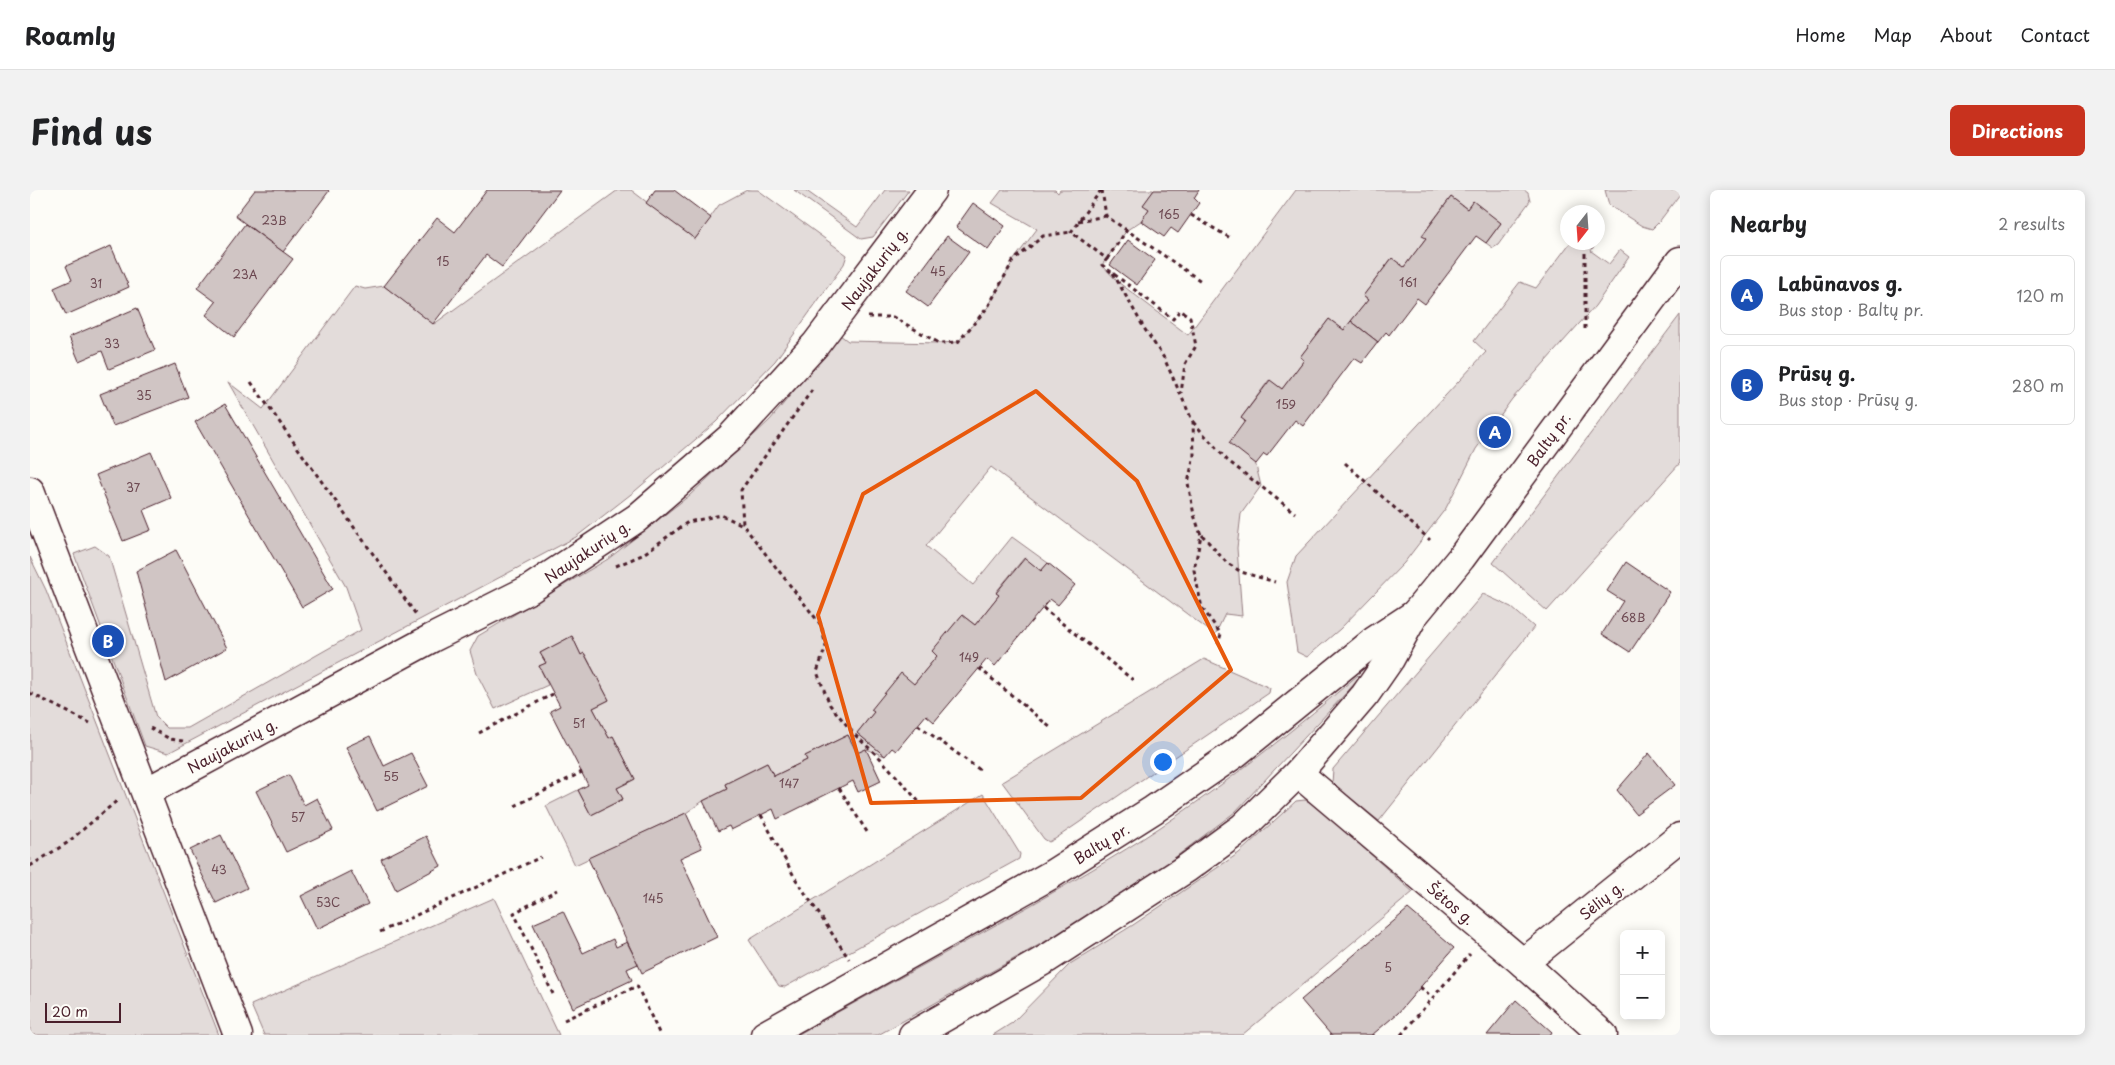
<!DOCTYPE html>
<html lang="en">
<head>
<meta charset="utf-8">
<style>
	:root { --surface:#fff; --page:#f2f2f2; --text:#202124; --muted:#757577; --line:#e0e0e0; --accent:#c8321e }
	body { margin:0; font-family:"Playpen Sans",sans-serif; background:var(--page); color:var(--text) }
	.controls { position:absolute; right:15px; bottom:15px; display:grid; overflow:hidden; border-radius:8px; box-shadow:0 2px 12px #0003 }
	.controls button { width:45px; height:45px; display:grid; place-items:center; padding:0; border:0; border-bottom:1px solid var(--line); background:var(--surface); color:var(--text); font:25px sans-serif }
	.compass { position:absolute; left:1530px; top:15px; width:45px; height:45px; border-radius:50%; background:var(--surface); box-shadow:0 2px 12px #0003; rotate:197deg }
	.scale { position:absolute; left:15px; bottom:12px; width:76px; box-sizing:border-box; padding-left:5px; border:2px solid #4a1f2b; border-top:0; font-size:14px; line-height:18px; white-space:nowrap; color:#4a1f2b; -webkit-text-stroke:4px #fdfcf7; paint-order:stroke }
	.you { position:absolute; left:1132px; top:571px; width:18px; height:18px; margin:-12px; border:4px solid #fff; border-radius:50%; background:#1a73e8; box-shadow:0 0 0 8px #1a73e833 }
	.badge { display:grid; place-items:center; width:32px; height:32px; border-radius:50%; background:var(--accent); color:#fff; font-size:16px; font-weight:700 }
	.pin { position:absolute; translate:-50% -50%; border:2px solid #fff; box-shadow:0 1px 5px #0006 }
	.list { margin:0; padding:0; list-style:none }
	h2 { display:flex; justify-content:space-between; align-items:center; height:65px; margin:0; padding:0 20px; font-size:21px }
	h2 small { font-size:16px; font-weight:400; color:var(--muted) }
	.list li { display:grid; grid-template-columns:32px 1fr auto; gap:15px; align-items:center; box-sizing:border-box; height:80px; margin:0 10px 10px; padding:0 10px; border:1px solid var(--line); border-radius:8px }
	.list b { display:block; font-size:19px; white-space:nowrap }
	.list p { margin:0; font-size:16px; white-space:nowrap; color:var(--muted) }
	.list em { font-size:16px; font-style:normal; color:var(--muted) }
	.map { position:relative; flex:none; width:1650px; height:845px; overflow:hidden; border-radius:8px }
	header { display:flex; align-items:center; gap:30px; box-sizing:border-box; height:70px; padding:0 25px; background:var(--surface); border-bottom:1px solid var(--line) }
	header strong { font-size:24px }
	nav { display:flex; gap:28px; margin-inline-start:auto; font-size:18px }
	.intro { display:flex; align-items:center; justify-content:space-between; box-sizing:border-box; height:120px; padding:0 30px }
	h1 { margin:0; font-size:35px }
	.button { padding:12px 22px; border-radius:8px; background:var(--accent); color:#fff; font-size:18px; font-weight:700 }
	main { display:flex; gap:30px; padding:0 30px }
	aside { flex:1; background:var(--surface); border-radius:8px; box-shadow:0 2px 12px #0003 }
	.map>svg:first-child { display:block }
	.green { fill:#e3dcda; stroke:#967e82 }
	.building { fill:#d0c5c4; stroke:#4a1f2b }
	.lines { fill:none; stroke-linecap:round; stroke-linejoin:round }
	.street-casing { stroke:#4a1f2b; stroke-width:31 }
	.secondary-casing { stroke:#4a1f2b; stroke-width:31 }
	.path { stroke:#4a1f2b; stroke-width:3; stroke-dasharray:4 4; stroke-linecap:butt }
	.street { stroke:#fdfcf7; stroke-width:28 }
	.secondary { stroke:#fdfcf7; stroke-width:28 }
	.marked { fill:none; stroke:#e8590c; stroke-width:4; stroke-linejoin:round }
	.labels { text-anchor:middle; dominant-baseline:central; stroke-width:4; stroke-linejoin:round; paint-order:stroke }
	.number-label { font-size:12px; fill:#6c4851 }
	.street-label { font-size:15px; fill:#4a1f2b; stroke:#fdfcf7 }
</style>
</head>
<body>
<header>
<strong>Roamly</strong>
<nav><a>Home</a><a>Map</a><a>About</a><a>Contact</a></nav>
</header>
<div class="intro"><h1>Find us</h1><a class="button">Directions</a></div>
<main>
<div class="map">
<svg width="1650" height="845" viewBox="0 0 1650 845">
	<rect width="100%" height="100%" fill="#fdfcf7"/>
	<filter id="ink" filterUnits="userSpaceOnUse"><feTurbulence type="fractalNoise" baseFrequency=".02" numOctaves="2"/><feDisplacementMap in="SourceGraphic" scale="10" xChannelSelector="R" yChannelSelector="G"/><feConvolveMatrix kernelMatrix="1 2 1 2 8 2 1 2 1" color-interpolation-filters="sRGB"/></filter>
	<g filter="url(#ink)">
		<g class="green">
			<polygon points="588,0 601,0 665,49 689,15 717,0 728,0 817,65 814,74 745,171 686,232 605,301 546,347 138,563 115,556 44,364 65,356 79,366 126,527 137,538 158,538 331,440 316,397 198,192 233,219 325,96 335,99 354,96 404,134"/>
			<polygon points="764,0 775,0 827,37 855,0 879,0 843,47 831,49"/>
			<polygon points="972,0 1025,0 1028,3 1030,0 1124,0 1114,14 1119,19 1111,31 1097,40 1072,75 1088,92 1158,145 1266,0 1494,0 1498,3 1500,11 1468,55 1463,58 1456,53 1471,33 1443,12 1437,19 1421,7 1392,45 1396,48 1374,77 1361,69 1333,106 1338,110 1314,140 1299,129 1270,167 1274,170 1252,199 1239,190 1211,228 1215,231 1231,296 1211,324 1207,358 1212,426 1195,424 1185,445 961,277 896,356 943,395 982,347 1018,373 1011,381 994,368 966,402 969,405 945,435 932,425 903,461 907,466 884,494 842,520 844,522 827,543 855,566 836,559 827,563 818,545 775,566 777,570 744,586 737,573 695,594 697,599 673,611 656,623 545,675 516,616 548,600 561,625 593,609 587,598 605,589 583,546 579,548 563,518 579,510 555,464 551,465 542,446 510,463 516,473 509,476 518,495 465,519 447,484 440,461 448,446 578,369 660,305 740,230 810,145 818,151 909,153 928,152 958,117 983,71 1007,39 962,13"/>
			<polygon points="1575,0 1650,0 1650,4 1629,32 1622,39 1612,36 1579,15"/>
			<polygon points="1540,53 1566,53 1561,61 1579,74 1590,60 1599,67 1565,116 1482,209 1446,259 1416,318 1374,373 1310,439 1277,467 1267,462 1257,392 1266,366 1456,162 1444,151 1490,92 1506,98"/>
			<polygon points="1650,125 1650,273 1517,421 1463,373"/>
			<polygon points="0,367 16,400 189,845 0,845"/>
			<polygon points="1453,404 1481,417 1504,437 1349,631 1302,593 1303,579"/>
			<polygon points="1174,469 1240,498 1239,503 1025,649 1019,652 1014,649 972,592"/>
			<path d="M 1328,485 L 1330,488 L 1205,622 L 1139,672 L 1016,751 L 848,845 L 767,845 C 871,786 977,731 1080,669 C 1168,616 1250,552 1328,485 Z"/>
			<polygon points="953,604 990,664 989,669 755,797 749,796 719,750"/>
			<polygon points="1275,610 1284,614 1383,702 1212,845 963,845 982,833 1040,774 1103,735 1209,663 1266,611"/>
			<polygon points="464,708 529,845 234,845 221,815"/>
		</g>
		<g class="building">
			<polygon points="225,0 298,0 299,1 253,62 205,26"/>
			<polygon points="457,0 530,0 472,77 456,65 403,134 354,96 407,28 425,42"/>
			<polygon points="625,0 644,0 681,28 665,49 616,13"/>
			<polygon points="1124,0 1169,0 1164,8 1169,13 1148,43 1141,38 1134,47 1111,31 1119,19 1113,15"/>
			<polygon points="1421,7 1437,19 1443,11 1471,33 1456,53 1446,46 1395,114 1387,108 1359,145 1356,142 1348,152 1321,131 1338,110 1333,106 1362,68 1374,77 1396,48 1392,46"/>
			<polygon points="943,13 975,36 958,60 926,37"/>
			<polygon points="215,34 263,69 204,147 176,125 186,112 167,98"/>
			<polygon points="917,46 939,62 898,117 876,101"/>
			<polygon points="1098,50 1125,70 1107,95 1080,75"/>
			<polygon points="81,56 99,97 36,125 24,98 42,90 36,76"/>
			<polygon points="107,118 125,160 79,179 72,161 49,171 39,147"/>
			<polygon points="1299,129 1314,140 1321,131 1348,152 1332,173 1324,168 1273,236 1265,230 1237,266 1234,264 1226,274 1199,253 1215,231 1211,228 1240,190 1252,199 1274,170 1270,167"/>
			<polygon points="145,174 158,207 83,236 70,204"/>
			<polygon points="195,214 303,399 272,417 165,232"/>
			<polygon points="121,262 141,308 113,320 121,340 93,351 66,285"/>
			<polygon points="146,360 197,458 136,492 106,381"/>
			<polygon points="995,368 1011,381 1018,373 1045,395 1028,415 1020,409 965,476 957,469 904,532 896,525 866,561 862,558 855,566 827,543 844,522 841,520 871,483 884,494 907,466 902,461 932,425 945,435 969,405 966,403"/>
			<polygon points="1596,372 1640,402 1600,462 1572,444 1593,411 1577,401"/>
			<polygon points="542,446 551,465 554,463 579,510 563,518 579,548 583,546 605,589 587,598 593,609 561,625 548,600 558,595 520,521 530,516 509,476 516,473 510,463"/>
			<polygon points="818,545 827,563 836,559 851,591 828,602 823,591 747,629 743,619 701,640 699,636 688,641 673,611 697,599 695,594 737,573 744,586 777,570 775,566"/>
			<polygon points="340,546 354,576 381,563 398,596 347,621 316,557"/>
			<polygon points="1619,563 1645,595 1606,624 1587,600"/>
			<polygon points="259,585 274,615 287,608 303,640 256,662 226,601"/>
			<polygon points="656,623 672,658 650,668 687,747 612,783 558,668"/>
			<polygon points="191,645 217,698 186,713 160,660"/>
			<polygon points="396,646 411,676 366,700 351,669"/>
			<polygon points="321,681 338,714 287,739 271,706"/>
			<polygon points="1378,719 1424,758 1368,823 1342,845 1301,845 1271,810"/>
			<polygon points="533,721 553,763 583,749 586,757 597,752 608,774 597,779 602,790 543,818 503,734"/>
			<polygon points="1486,810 1522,842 1520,845 1457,845"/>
		</g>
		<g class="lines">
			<g class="street-casing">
				<g id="street">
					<polyline points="1268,583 1493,773 1573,845"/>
					<polyline points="116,602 402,448 500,399 607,328 701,247 786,154 902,0"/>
					<polyline points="1493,773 1650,647"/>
				</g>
			</g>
			<g class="secondary-casing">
				<g id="secondary">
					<polyline points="0,301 208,845"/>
					<polyline points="735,845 1019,686 1123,620 1206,563 1344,451 1382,426"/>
					<polyline points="883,845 1018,768 1157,678 1213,637 1268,583 1335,505 1360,469 1384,425 1431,368 1650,71"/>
				</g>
			</g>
			<g class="path">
				<polyline points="1071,0 1041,42 1077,69 1072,75 1143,129 1150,120 1160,127 1166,156 1155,174 1151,203"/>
				<polyline points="1072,0 1076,26 1171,91"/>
				<polyline points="1161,25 1202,49"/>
				<polyline points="1048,31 1076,26"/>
				<polyline points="1077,69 1097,40"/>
				<polyline points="1083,83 1114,138 1134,168 1163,232 1164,265 1158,293 1164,325 1171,345 1164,380 1172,418 1191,444 1188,454"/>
				<polyline points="838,127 863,127 909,153 928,152 958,117 983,71 1013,46 1041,42"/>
				<polyline points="1555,139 1555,52"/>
				<polyline points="221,192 387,426"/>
				<polyline points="782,200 711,300 713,335 791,435 796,456 787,482 800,515 825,545 850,568 891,614"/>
				<polyline points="1163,232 1197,270 1265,323"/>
				<polyline points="1315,273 1400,350"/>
				<polyline points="1172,345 1196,372 1211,382 1245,392"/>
				<polyline points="586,376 612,365 658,332 691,325 713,335"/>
				<polyline points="1013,418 1103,490"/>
				<polyline points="949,478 1021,538"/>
				<polyline points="0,503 60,533"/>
				<polyline points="888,535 950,580"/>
				<polyline points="120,538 140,549 153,551"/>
				<polyline points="449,543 523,504"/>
				<polyline points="809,598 839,645"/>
				<polyline points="485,616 552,582"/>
				<polyline points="731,625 765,688 819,769"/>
				<polyline points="0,676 37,653 89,609"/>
				<polyline points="350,742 511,667"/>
				<polyline points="1390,797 1403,808"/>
				<polyline points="523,804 484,723 527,700"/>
				<polyline points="534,830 607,796 630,845"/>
				<polyline points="1342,844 1343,845"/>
				<polyline points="1371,845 1440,764"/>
			</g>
			<use href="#street" class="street"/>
			<use href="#secondary" class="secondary"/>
		</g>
	</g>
	<path class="marked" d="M 1006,201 L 1107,291 L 1201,480 L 1051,608 L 841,613 L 788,425 L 833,304 Z"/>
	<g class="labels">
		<g class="number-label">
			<text x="1139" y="24">165</text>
			<text x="244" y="30">23B</text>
			<text x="413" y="71">15</text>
			<text x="908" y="81">45</text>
			<text x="215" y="84">23A</text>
			<text x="1378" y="92">161</text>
			<text x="66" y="93">31</text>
			<text x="82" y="153">33</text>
			<text x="114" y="205">35</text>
			<text x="1256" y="214">159</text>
			<text x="103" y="297">37</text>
			<text x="1603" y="427">68B</text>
			<text x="939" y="467">149</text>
			<text x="549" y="533">51</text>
			<text x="361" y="586">55</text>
			<text x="759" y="593">147</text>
			<text x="268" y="627">57</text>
			<text x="189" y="679">43</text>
			<text x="623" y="708">145</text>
			<text x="298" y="712">53C</text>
			<text x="1358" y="777">5</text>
		</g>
		<g class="street-label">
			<text transform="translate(844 78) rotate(-53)">Naujakurių g.</text>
			<text transform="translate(1518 249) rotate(-54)">Baltų pr.</text>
			<text transform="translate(557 361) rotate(-34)">Naujakurių g.</text>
			<text transform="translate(202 555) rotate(-28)">Naujakurių g.</text>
			<text transform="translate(1071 653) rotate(-32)">Baltų pr.</text>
			<text transform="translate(1571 710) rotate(-39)">Sėlių g.</text>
			<text transform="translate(1421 713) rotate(40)">Šėtos g.</text>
		</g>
	</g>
</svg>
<div class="controls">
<button>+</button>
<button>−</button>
</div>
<svg class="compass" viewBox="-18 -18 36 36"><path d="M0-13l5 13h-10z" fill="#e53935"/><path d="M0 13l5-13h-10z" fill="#757577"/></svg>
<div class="scale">20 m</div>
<div class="you"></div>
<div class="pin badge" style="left:1465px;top:242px;background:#1a4fb4">A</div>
<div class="pin badge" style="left:78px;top:451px;background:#1a4fb4">B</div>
</div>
<aside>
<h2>Nearby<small>2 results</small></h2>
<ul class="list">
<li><span class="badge" style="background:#1a4fb4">A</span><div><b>Labūnavos g.</b><p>Bus stop · Baltų pr.</p></div><em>120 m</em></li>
<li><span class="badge" style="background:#1a4fb4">B</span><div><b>Prūsų g.</b><p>Bus stop · Prūsų g.</p></div><em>280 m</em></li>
</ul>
</aside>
</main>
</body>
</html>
